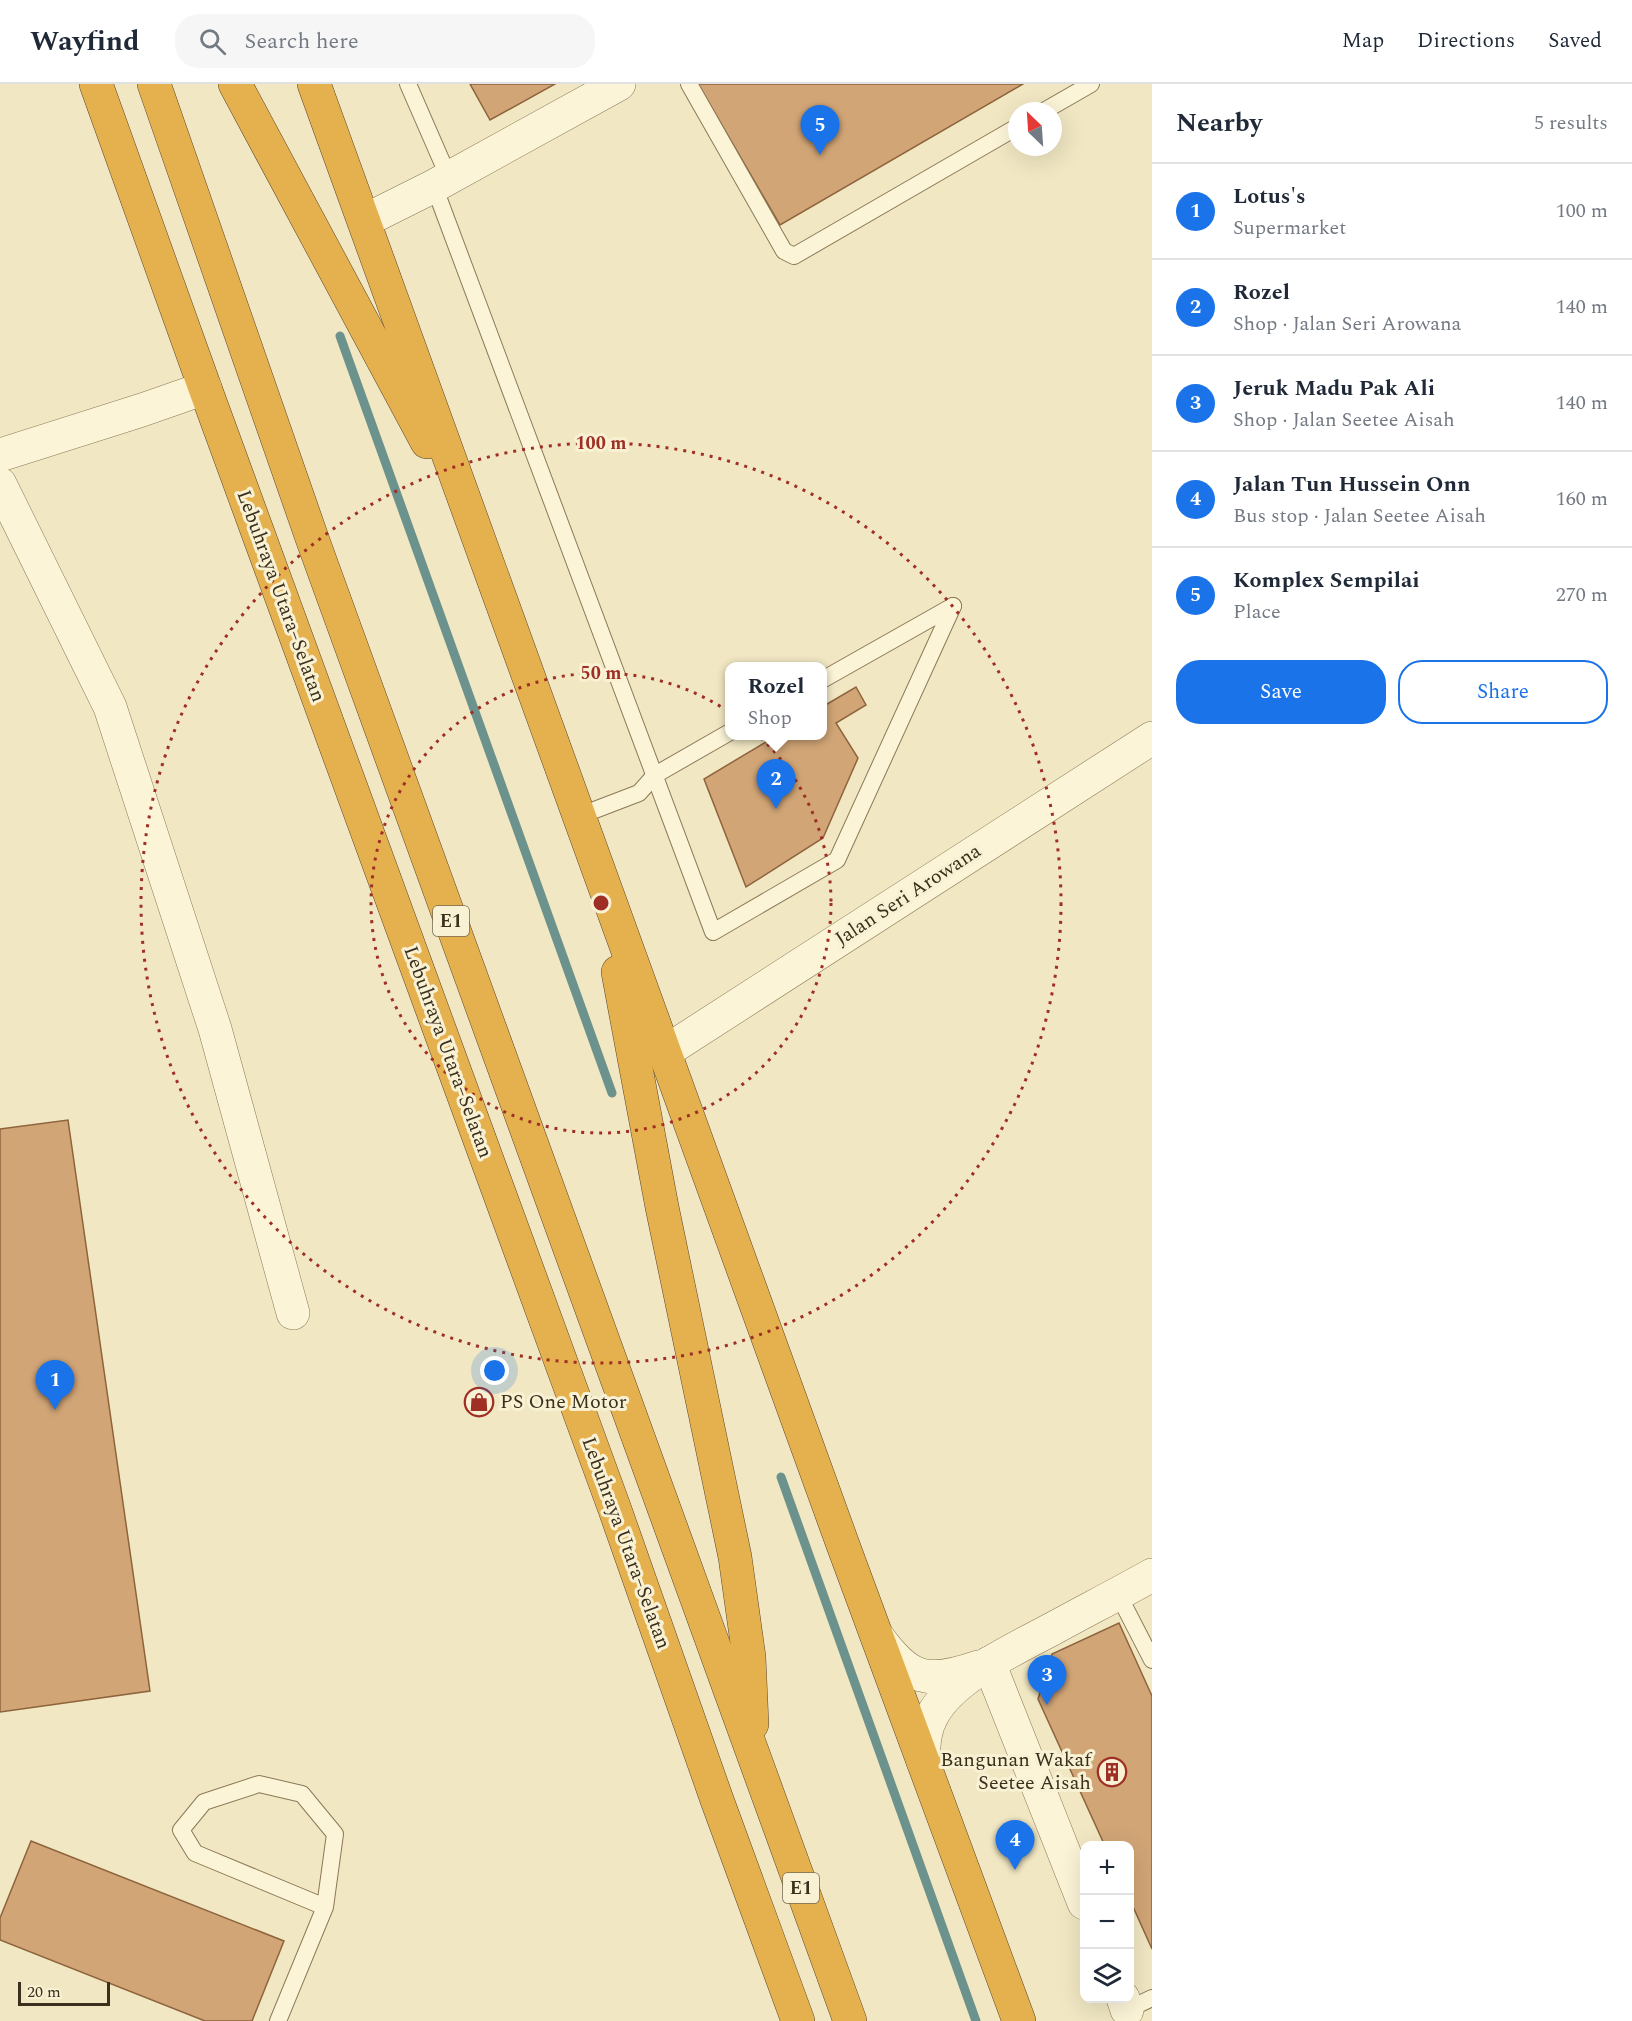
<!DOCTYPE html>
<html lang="en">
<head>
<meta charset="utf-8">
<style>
	:root { --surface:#fff; --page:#f6f6f7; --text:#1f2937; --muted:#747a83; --line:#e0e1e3; --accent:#1a73e8 }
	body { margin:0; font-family:Spectral,serif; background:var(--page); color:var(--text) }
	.controls { position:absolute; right:18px; bottom:18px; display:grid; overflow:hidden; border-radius:12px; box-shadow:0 6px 24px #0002 }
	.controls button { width:54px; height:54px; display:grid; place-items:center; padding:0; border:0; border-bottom:2px solid var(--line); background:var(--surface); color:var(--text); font:30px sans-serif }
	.compass { position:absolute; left:1008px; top:18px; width:54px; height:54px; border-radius:50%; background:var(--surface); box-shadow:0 6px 24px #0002; rotate:335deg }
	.scale { position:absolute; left:18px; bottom:15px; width:92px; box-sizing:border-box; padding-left:6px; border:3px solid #3b2f1d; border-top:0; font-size:16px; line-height:21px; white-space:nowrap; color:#3b2f1d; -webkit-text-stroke:4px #f8f1d3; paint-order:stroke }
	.you { position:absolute; left:495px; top:1287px; width:21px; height:21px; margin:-15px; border:4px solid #fff; border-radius:50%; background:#1a73e8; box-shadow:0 0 0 9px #1a73e833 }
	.badge { display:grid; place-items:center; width:39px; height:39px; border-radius:50%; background:var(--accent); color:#fff; font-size:20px; font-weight:700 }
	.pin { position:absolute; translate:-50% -50px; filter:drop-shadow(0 2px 3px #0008) }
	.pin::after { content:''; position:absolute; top:32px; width:21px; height:18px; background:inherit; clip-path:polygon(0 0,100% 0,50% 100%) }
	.popup { position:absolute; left:725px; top:578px; width:102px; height:78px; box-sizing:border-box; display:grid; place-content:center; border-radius:12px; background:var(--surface); filter:drop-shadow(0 2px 4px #0005); font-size:20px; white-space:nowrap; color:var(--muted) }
	.popup b { font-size:22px; color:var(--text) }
	.popup::after { content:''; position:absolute; left:50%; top:100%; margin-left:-12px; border:12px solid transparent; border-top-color:var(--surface) }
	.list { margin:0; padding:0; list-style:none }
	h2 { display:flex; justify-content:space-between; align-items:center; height:78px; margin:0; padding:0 24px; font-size:26px }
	h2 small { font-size:20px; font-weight:400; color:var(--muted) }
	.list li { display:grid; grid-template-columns:39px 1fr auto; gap:18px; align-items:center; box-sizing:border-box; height:96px; padding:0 24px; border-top:2px solid var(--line) }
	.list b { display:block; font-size:22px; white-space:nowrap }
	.list p { margin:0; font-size:20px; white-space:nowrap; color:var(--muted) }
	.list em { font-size:20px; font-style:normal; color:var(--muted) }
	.actions { display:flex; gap:12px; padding:18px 24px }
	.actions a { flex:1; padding:14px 0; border:2px solid var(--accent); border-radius:24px; text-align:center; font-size:21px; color:var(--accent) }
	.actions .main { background:var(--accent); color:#fff }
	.icon { flex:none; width:33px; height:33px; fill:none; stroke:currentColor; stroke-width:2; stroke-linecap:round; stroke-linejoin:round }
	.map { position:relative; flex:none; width:1152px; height:1937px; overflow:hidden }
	header { display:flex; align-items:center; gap:36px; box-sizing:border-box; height:84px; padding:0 30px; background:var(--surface); border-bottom:2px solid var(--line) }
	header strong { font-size:28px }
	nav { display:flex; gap:33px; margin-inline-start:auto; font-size:21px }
	.search { width:420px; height:54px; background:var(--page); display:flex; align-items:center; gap:15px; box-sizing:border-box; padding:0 21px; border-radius:24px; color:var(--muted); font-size:22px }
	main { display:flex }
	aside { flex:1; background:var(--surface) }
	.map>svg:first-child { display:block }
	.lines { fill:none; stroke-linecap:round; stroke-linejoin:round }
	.stream { stroke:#6b928c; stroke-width:9 }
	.building { fill:#d1a576; stroke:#8d643c; stroke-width:1.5 }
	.lane-casing { stroke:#8c7958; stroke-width:18 }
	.street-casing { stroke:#8c7958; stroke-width:34 }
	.highway-casing { stroke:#5a462d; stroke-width:34 }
	.lane { stroke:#fbf4d7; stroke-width:16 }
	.street { stroke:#fbf4d7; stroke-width:33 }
	.highway { stroke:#e5b14e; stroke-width:33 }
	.ring { fill:none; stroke:#9f2f24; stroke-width:3; stroke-dasharray:3 6 }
	.labels { text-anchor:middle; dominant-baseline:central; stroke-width:6; stroke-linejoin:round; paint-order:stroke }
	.shield { fill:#f8f1d3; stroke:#746954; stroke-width:1.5 }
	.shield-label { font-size:18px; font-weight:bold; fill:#3b2f1d }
	.street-label { font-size:20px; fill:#3b2f1d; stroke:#f8f1d3 }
	.poi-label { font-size:20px; fill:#3b2f1d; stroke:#f8f1d3; text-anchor:start }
	.centre { fill:#9f2f24; stroke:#f8f1d3; stroke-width:3 }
	.ring-label { font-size:18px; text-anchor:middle; font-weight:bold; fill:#9f2f24; stroke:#f8f1d3; stroke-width:6; stroke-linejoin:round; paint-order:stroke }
</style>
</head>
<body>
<header>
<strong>Wayfind</strong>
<div class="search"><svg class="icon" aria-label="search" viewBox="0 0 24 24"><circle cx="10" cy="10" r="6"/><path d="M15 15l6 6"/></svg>Search here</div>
<nav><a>Map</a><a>Directions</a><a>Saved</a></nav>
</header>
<main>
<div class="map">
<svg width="1152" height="1937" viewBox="0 0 1152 1937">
	<rect width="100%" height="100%" fill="#f1e7c3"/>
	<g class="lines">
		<g class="stream">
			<polyline points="340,252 612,1009"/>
			<polyline points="781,1393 976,1937"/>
		</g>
	</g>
	<g class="building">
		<polygon points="470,0 555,0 490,36"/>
		<polygon points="698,0 1023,0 780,141"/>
		<polygon points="856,603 866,621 836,639 858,674 823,754 746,803 704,695 776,652 822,652 822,623"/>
		<polygon points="68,1036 150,1607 0,1628 0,1045"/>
		<polygon points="1119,1539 1152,1612 1152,1865 1130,1816 1130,1762 1105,1762 1038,1615 1052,1570"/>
		<polygon points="31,1757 284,1857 252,1937 205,1937 0,1856 0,1834"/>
	</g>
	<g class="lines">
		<g class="lane-casing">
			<g id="lane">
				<polyline points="408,0 449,94"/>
				<polyline points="689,0 784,167 794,172 1017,43"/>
				<polyline points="1044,27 1091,0"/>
				<polyline points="434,102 713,848 837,776 953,522"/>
				<polyline points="822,596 953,522"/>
				<polyline points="579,732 639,709 655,691 730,648"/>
				<polyline points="1118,1510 1152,1576"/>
				<polyline points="1127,1926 1152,1914"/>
				<polyline points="278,1937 325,1823 335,1750 302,1710 259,1700 204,1718 181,1746 195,1769 325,1823"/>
			</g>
		</g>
		<g class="street-casing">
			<g id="street">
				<polyline points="364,137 434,102 619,0"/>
				<polyline points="0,371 142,326 205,304"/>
				<polyline points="0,400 110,623 215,945 293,1229"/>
				<polyline points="665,968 1152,654"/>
				<path d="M 877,1552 C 909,1596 926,1601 978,1583"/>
				<polyline points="989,1579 1084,1819"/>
				<path d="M 923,1677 C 924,1662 924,1646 932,1632 C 952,1593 1017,1564 1054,1544 C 1087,1526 1120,1509 1152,1491"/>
				<polyline points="1123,1914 1127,1926"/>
			</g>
		</g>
		<g class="highway-casing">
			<g id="highway">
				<polyline points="96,0 205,304 614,1423 717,1716 798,1937"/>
				<polyline points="154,0 313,457 850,1937"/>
				<polyline points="235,0 427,358"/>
				<polyline points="314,0 843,1461 1019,1937"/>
				<polyline points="618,888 662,1123 735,1473 749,1573 752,1640"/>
			</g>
		</g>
		<use href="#lane" class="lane"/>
		<use href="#street" class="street"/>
		<use href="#highway" class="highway"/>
	</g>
	<g class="ring">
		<circle cx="601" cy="819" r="230"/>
		<circle cx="601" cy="819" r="460"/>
	</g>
	<defs>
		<g id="shop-ring" transform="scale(1.5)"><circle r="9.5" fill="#f8f1d3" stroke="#9f2f24" stroke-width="1.5"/><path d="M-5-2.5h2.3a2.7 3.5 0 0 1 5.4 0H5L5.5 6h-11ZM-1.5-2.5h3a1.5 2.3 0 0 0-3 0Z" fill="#9f2f24"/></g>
		<g id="building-ring" transform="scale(1.5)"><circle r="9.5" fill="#f8f1d3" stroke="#9f2f24" stroke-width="1.5"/><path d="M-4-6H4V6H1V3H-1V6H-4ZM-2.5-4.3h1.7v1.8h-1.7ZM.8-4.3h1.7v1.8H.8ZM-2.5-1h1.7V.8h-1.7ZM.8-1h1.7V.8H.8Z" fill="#9f2f24"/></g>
	</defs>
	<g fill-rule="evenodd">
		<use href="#shop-ring" x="479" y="1318"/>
		<use href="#building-ring" x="1112" y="1688"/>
	</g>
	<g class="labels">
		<g class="shield">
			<rect x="433" y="822" width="36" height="30" rx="4.5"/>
			<rect x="783" y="1789" width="36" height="30" rx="4.5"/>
		</g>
		<g class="shield-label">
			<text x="451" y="837">E1</text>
			<text x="801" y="1804">E1</text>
		</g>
		<g class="street-label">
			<text transform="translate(281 512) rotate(70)">Lebuhraya Utara–Selatan</text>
			<text transform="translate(908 811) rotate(-33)">Jalan Seri Arowana</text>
			<text transform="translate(448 968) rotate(70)">Lebuhraya Utara–Selatan</text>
			<text transform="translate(626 1459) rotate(70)">Lebuhraya Utara–Selatan</text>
		</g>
		<g class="poi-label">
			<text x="500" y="1318">PS One Motor</text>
			<text x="1091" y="1676" text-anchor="end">Bangunan Wakaf<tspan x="1091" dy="23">Seetee Aisah</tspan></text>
		</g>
	</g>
	<circle cx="601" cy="819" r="9" class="centre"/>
	<g class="ring-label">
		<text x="601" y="365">100 m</text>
		<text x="601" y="595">50 m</text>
	</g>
</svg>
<div class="controls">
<button>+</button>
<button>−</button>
<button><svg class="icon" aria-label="layers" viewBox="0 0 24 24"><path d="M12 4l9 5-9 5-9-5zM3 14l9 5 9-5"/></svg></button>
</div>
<svg class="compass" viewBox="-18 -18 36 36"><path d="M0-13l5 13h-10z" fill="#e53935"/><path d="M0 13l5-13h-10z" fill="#747a83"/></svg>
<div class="scale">20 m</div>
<div class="you"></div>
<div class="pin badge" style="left:55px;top:1326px">1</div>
<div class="pin badge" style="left:776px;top:725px">2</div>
<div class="popup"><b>Rozel</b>Shop</div>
<div class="pin badge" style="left:1047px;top:1621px">3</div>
<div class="pin badge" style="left:1015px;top:1786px">4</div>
<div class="pin badge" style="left:820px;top:71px">5</div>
</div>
<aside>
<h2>Nearby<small>5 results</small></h2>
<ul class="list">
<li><span class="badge">1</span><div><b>Lotus's</b><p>Supermarket</p></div><em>100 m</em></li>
<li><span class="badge">2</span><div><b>Rozel</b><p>Shop · Jalan Seri Arowana</p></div><em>140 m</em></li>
<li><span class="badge">3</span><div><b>Jeruk Madu Pak Ali</b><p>Shop · Jalan Seetee Aisah</p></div><em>140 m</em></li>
<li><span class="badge">4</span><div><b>Jalan Tun Hussein Onn</b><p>Bus stop · Jalan Seetee Aisah</p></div><em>160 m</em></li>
<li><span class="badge">5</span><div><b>Komplex Sempilai</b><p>Place</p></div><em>270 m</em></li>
</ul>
<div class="actions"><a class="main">Save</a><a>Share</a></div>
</aside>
</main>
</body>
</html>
